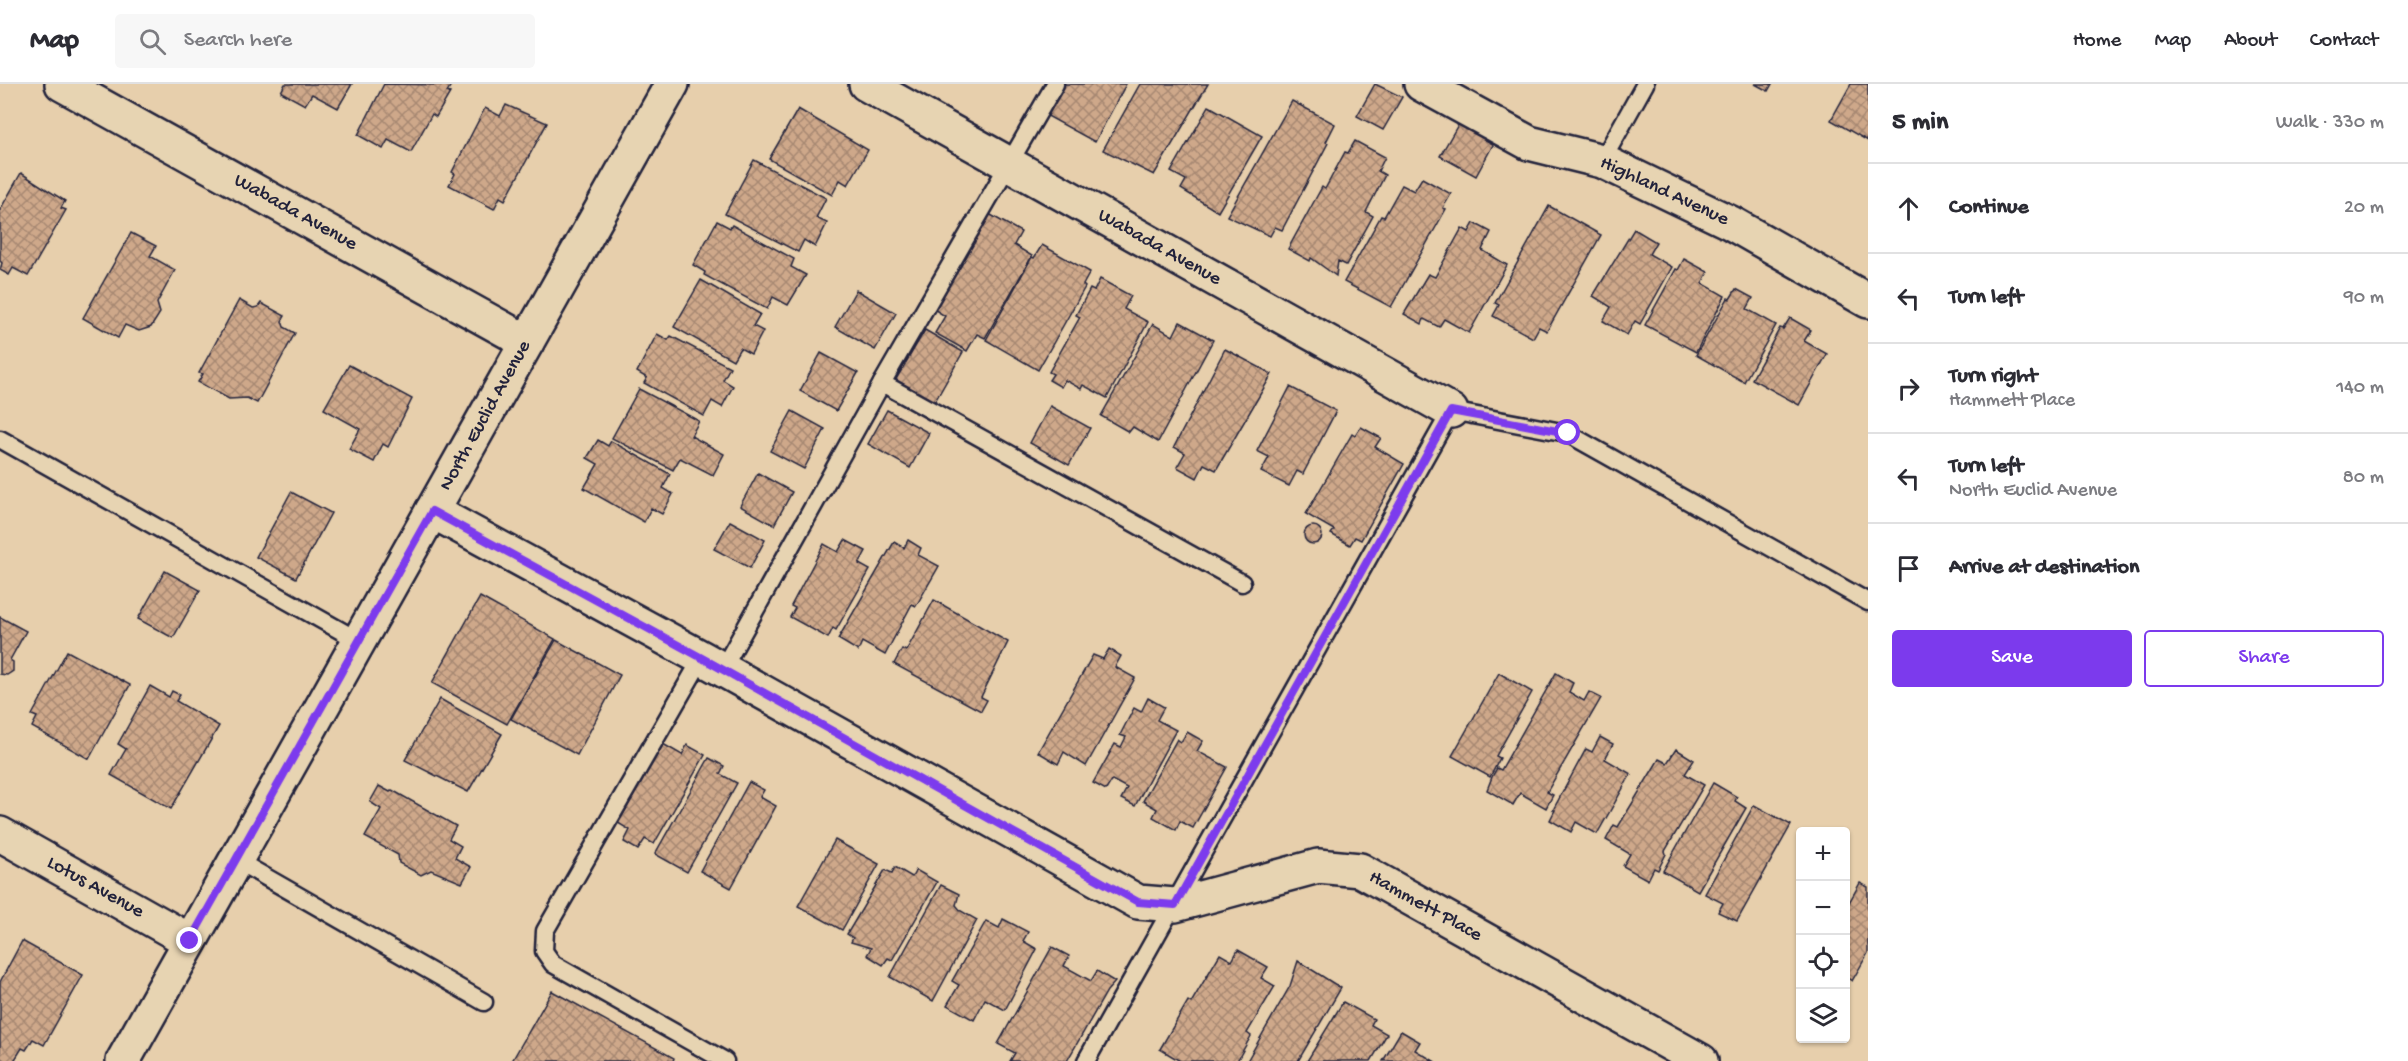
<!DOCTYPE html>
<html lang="en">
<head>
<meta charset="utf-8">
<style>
	:root { --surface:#fff; --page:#f7f7f7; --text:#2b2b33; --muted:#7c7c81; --line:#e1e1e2; --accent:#7c3aed }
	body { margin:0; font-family:"Gochi Hand",sans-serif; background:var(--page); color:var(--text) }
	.controls { position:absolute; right:18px; bottom:18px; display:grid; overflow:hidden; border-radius:6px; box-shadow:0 2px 4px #0004 }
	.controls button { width:54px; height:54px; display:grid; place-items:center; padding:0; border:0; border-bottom:2px solid var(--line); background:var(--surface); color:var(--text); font:30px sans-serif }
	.stop { position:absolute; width:18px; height:18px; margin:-14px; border:4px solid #7c3aed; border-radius:50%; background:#fff }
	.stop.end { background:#7c3aed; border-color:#fff; box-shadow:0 2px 6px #0008 }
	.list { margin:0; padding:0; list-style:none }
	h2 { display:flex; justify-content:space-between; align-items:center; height:78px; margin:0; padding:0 24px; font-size:26px }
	h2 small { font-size:20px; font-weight:400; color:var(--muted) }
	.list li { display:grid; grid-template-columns:39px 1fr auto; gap:18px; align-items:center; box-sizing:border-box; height:90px; padding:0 24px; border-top:2px solid var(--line) }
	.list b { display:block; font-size:22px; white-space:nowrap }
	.list p { margin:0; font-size:20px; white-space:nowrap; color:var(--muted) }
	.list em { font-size:20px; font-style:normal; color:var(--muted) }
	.actions { display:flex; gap:12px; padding:18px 24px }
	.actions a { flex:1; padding:14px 0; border:2px solid var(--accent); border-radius:6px; text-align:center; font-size:21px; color:var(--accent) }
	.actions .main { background:var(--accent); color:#fff }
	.icon { flex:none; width:33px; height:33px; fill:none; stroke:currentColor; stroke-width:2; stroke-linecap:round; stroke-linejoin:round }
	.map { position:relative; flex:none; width:1868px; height:977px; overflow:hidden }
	header { display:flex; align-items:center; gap:36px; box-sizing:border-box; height:84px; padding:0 30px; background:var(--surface); border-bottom:2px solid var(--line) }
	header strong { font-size:28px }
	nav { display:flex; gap:33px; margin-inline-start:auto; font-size:21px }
	.search { width:420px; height:54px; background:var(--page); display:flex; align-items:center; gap:15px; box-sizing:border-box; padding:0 21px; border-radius:6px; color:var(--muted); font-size:22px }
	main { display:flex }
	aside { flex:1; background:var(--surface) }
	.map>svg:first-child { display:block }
	.building { fill:url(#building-cross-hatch); stroke:#22223b; stroke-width:1.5 }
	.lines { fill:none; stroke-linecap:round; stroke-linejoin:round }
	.lane-casing { stroke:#22223b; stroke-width:21 }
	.street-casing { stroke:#22223b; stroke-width:38 }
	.lane { stroke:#e7d4b2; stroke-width:16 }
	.street { stroke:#e7d4b2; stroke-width:33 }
	.route { stroke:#7c3aed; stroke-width:8 }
	.labels { text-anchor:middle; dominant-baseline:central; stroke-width:6; stroke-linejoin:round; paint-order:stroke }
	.street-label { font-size:20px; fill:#22223b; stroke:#e7d4b2 }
</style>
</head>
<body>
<header>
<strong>Map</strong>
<div class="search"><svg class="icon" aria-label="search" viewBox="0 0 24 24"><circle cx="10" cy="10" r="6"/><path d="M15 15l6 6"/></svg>Search here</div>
<nav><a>Home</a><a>Map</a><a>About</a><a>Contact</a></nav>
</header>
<main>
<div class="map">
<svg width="1868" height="977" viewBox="0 0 1868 977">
	<defs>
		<pattern id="building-cross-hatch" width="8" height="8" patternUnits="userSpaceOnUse" patternTransform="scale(1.5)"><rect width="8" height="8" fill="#cea88a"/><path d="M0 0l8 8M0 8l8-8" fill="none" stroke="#a78872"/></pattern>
	</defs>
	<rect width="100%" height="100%" fill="#e7cfac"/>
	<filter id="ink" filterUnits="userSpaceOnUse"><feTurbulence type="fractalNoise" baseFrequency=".0167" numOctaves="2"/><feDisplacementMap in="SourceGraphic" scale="12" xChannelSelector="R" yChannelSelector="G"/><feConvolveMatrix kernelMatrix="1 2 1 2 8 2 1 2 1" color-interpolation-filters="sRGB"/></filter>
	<g filter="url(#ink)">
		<g class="building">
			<polygon points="285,0 352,0 338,24 312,10 305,21 281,8"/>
			<polygon points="384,0 451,1 447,8 450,9 436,33 432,30 411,68 388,56 383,65 358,51"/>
			<polygon points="1058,0 1126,0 1095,58 1042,29"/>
			<polygon points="1140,0 1208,0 1154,91 1103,66"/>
			<polygon points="1375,0 1402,13 1383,46 1357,32"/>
			<polygon points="1755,0 1772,0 1768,7"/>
			<polygon points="1851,0 1868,0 1868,57 1831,36"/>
			<polygon points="1292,17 1335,40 1326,58 1328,59 1282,146 1275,143 1270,152 1227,132"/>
			<polygon points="506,21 547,39 505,116 500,113 494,125 449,101 455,90 452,88 485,24 500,32"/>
			<polygon points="1209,22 1262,52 1218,128 1181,105 1186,96 1171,88"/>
			<polygon points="798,25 868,66 848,101 840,96 832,111 769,75"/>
			<polygon points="1459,39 1494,59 1476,92 1440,72"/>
			<polygon points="1355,57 1385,73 1378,87 1385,91 1366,128 1373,132 1346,181 1338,177 1336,192 1311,174 1310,177 1288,165 1322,103 1325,105 1345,68 1348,69"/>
			<polygon points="754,76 826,114 816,134 827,139 815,163 804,156 798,168 725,130"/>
			<polygon points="21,89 65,117 61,124 66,126 28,192 13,184 9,191 0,186 2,179 0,177 0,126"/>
			<polygon points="1422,94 1451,110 1443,124 1446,125 1391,223 1344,198 1381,132 1384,133 1402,101 1414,107"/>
			<polygon points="1549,122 1601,151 1547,247 1539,243 1533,254 1493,232 1499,221 1495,219"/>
			<polygon points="989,130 1021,148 1014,161 1032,172 985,254 977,250 967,267 935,249 945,232 932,224"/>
			<polygon points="717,137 730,144 732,141 794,175 791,183 806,191 788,221 773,213 767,225 704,191 705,188 693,181"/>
			<polygon points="1474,139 1491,148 1482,166 1507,181 1469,249 1444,235 1439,243 1424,235 1422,240 1404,230 1428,190 1435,193 1462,144 1469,148"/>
			<polygon points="1634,145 1656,158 1649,170 1672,183 1640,240 1635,237 1627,251 1603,237 1611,223 1593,212"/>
			<polygon points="131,149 156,162 150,172 175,186 157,219 160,229 151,243 139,247 125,241 118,254 83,234"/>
			<polygon points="1042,161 1090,188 1083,201 1085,203 1038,286 986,256 1032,173 1034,174"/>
			<polygon points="1684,175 1708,188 1702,199 1725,212 1696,268 1645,241 1676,185 1678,186"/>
			<polygon points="1100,195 1131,212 1124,225 1148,238 1107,314 1083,301 1081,305 1065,296 1061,303 1049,296 1053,290 1049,288 1080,233 1076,231 1090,205 1094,207"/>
			<polygon points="701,196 760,230 753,242 763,247 751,270 740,264 733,276 674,243"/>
			<polygon points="1736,205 1753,214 1747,225 1776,241 1744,298 1696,271 1728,214 1730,215"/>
			<polygon points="856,206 896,229 875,266 835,243"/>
			<polygon points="239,216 253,224 258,223 261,219 285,232 282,237 284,243 295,249 257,319 247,314 229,315 198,298 203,290 199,289"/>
			<polygon points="1790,234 1811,246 1804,257 1827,270 1799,321 1752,295 1780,244 1783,245"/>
			<polygon points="1180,238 1213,256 1158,358 1133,343 1129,348 1101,332 1153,240 1173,252"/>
			<polygon points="925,246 963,268 934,319 895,297"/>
			<polygon points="657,250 668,256 671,252 730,283 723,296 733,302 722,323 712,317 704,332 644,299 647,294 637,288"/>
			<polygon points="1225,265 1272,290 1216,386 1204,380 1197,394 1177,383 1185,369 1174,363"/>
			<polygon points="821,269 858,289 836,327 800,307"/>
			<polygon points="349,281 412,315 388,363 383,360 374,378 349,365 360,345 324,325"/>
			<polygon points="1290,303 1336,327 1303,390 1297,387 1289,402 1261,388 1269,373 1257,367"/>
			<polygon points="639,305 699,337 691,352 724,370 713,391 680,374 673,386 612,354"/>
			<polygon points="1050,322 1090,344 1069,381 1030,359"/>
			<polygon points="887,326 929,349 910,384 868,360"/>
			<polygon points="792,327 825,345 804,385 770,367"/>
			<polygon points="1361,343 1381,354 1375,363 1404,380 1361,456 1355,453 1350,461 1331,450 1334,446 1306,430 1352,350 1355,352"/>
			<polygon points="598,356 608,362 611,357 670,390 663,404 673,410 662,430 651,424 644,438 584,404 598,380 587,374"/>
			<polygon points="758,389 792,408 774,441 740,422"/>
			<polygon points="291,408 331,429 296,494 256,473"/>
			<polygon points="730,437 765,456 750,484 714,465"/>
			<circle cx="1313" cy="451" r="9"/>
			<polygon points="845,456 866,467 859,480 870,486 836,546 833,544 828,554 790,533 795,524 791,522 824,460 838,468"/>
			<polygon points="908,456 921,464 918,471 939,482 916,522 912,520 885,571 862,558 858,567 838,555 894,458 904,464"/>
			<polygon points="165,487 200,506 173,554 138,535"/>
			<polygon points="480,513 555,555 507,640 432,599"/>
			<polygon points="934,516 1008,558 981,613 987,616 981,627 894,580 902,565 906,567"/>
			<polygon points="0,533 26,547 10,576 13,578 13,587 7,591 0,590"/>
			<polygon points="556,556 620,591 577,671 511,635"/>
			<polygon points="1109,565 1121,572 1115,583 1135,594 1086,682 1064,668 1058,680 1038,668 1093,571 1103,575"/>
			<polygon points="67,567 130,601 89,675 32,643 37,633 32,631"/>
			<polygon points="1499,589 1532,608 1496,672 1500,674 1490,693 1452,672"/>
			<polygon points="1556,589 1573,599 1569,608 1584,617 1589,608 1601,614 1547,708 1553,711 1546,724 1520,709 1513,721 1487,706 1492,693 1497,684 1501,686"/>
			<polygon points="150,602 169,613 172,607 180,611 176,617 219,642 171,725 111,691 126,665 118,660"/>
			<polygon points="1148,614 1164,623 1157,636 1176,646 1135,722 1121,715 1127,704 1112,696 1106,706 1093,699 1115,660 1121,663 1126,653 1120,651 1134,624 1141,628"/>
			<polygon points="440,615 502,650 468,708 405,676"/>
			<polygon points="1187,648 1203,657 1197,667 1227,683 1193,744 1180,737 1176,746 1153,733 1157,725 1143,717 1177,655 1181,658"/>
			<polygon points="1600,653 1613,660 1605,675 1631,690 1597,750 1576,738 1571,748 1550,736 1555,726 1553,726 1586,665 1592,668"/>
			<polygon points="663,660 682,671 687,661 705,671 654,760 645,755 638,766 624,758 630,746 618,739"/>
			<polygon points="1676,665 1694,676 1685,690 1704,701 1665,767 1666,770 1658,786 1654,784 1648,796 1623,782 1630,770 1606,756 1614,741 1618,743 1659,675 1667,679"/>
			<polygon points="709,674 724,682 720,690 737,699 687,788 655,770"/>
			<polygon points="749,698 764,706 760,713 776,722 731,804 700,787"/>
			<polygon points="1713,699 1737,713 1735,717 1746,724 1698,807 1663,787"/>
			<polygon points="379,702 390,708 392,706 456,742 449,755 461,762 455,774 471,783 462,799 431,786 421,791 399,779 398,771 365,753 381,725 370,718"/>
			<polygon points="1754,721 1791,741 1737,837 1718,828 1723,819 1705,810"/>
			<polygon points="835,756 879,780 842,846 798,822"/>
			<polygon points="895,783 912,793 916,786 937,798 892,876 888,874 883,881 867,871 871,864 851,858 853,854 847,850 885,786 892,789"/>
			<polygon points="1860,799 1868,803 1868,869 1852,897 1846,893 1846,824"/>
			<polygon points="941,801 959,810 956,821 961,827 977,836 933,917 890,893"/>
			<polygon points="1003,835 1028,848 1023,857 1037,865 1005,926 985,915 974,936 947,921 959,901 952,897 986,837 999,844"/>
			<polygon points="22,857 83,891 44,961 33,955 26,966 22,964 14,977 4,977 0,975 0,898"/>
			<polygon points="1052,863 1069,872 1064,882 1091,897 1097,887 1115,898 1107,907 1067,977 1010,977 1015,969 998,960"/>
			<polygon points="1238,866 1268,883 1261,894 1275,902 1247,949 1251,952 1237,977 1180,977 1160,965 1188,917 1191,919 1220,870 1232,877"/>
			<polygon points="1298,877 1341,904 1298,977 1247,977 1290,902"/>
			<polygon points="552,907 674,974 673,977 512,977"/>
			<polygon points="1343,918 1374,935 1371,941 1387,950 1371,977 1307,977"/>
			<polygon points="1401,947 1420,958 1415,966 1434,977 1383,977"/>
		</g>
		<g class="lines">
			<g class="lane-casing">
				<g id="lane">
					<polyline points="1602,77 1645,0"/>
					<polyline points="882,299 1242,499"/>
					<polyline points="0,355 359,557"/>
					<polyline points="702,574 545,847 544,867 553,880 725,977"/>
					<polyline points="722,586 882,299 1055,0"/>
					<polyline points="236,776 484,918"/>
					<polyline points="1086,977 1451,327 1567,349 1868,518"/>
				</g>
			</g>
			<g class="street-casing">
				<g id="street">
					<polyline points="62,0 527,258"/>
					<polyline points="866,0 1451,327"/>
					<polyline points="1421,0 1529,59 1602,77 1731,139 1868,217"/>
					<polyline points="432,427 702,574 1138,818 1175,821 1318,782 1360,786 1701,977"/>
					<polyline points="0,750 190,857"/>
					<polyline points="123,977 672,0"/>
				</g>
			</g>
			<use href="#lane" class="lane"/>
			<use href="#street" class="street"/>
		</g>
	</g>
	<g class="lines" filter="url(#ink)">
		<polyline class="route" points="190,857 432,427 702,574 1138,818 1175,821 1451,327 1568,349"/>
	</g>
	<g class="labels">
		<g class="street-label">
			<text transform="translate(1664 108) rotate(25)">Highland Avenue</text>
			<text transform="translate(295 129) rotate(29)">Wabada Avenue</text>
			<text transform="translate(1159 164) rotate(29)">Wabada Avenue</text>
			<text transform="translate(486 332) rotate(-61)">North Euclid Avenue</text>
			<text transform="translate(95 804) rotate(29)">Lotus Avenue</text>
			<text transform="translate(1425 823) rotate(29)">Hammett Place</text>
		</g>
	</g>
</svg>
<div class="controls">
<button>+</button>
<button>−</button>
<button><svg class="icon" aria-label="locate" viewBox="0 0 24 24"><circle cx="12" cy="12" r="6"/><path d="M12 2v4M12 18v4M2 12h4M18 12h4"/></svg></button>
<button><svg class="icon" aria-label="layers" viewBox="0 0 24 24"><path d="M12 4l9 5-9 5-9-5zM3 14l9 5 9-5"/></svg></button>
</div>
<div class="stop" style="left:1568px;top:349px"></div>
<div class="stop end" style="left:190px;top:857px"></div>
</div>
<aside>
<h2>5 min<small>Walk · 330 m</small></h2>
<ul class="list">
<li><svg class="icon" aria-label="ahead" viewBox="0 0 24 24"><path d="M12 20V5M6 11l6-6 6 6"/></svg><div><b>Continue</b></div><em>20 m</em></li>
<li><svg class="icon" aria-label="left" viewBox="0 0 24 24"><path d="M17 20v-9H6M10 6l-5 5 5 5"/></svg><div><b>Turn left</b></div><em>90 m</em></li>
<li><svg class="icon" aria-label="right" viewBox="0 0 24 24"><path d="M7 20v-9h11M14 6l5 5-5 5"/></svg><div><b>Turn right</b><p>Hammett Place</p></div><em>140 m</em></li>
<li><svg class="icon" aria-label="left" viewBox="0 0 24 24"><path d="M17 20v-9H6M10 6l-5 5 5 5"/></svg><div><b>Turn left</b><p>North Euclid Avenue</p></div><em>80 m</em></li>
<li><svg class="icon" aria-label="arrive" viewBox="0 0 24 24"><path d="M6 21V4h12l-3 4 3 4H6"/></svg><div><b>Arrive at destination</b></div></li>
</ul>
<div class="actions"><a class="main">Save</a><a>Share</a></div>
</aside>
</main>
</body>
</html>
